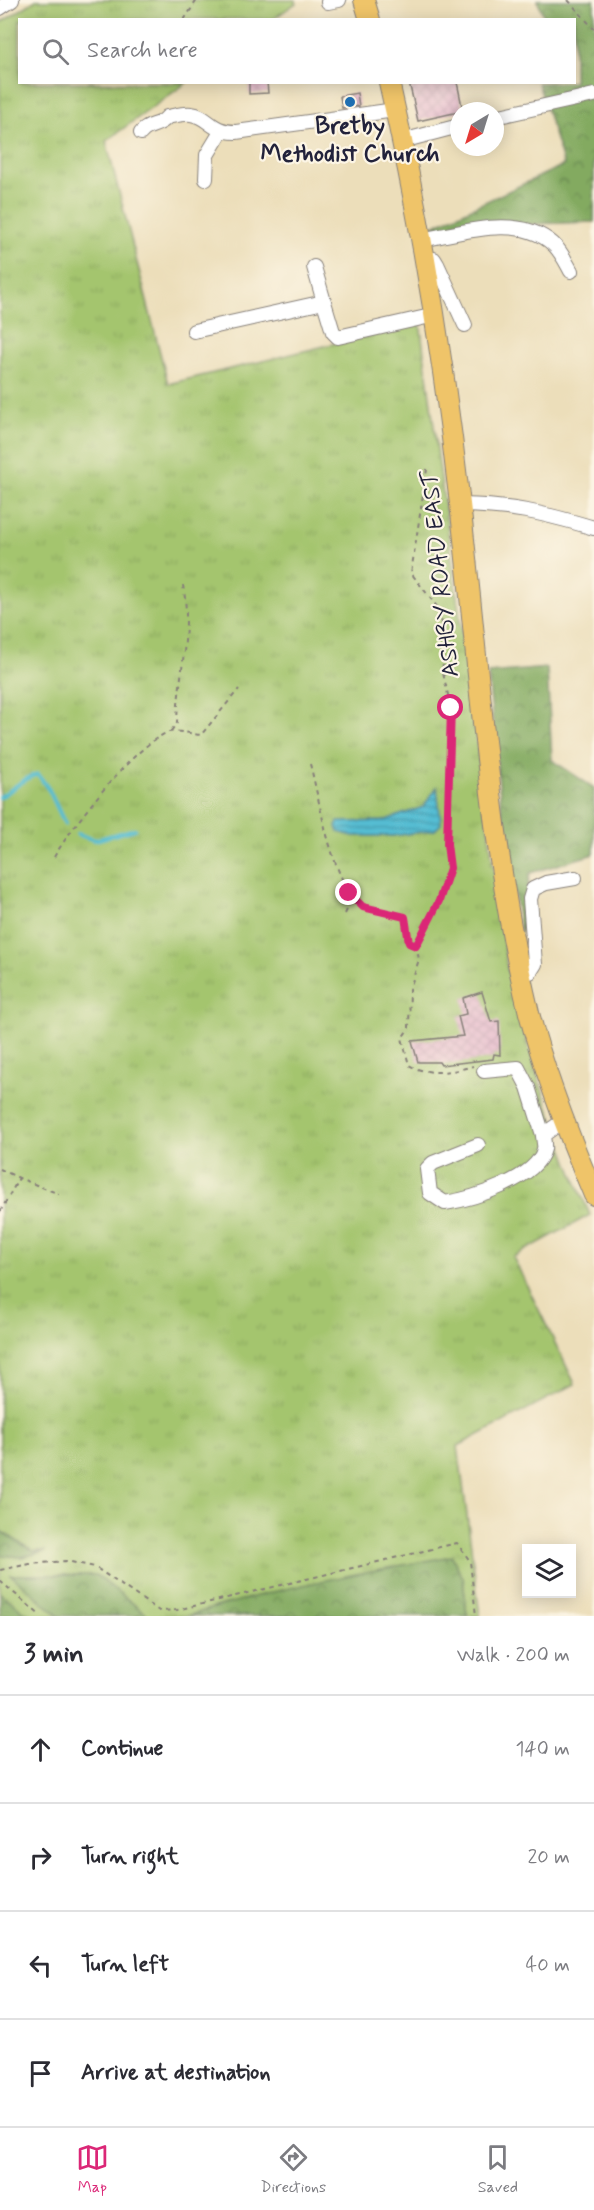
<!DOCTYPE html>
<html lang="en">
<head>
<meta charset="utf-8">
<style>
	:root { --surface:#fff; --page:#f7f7f7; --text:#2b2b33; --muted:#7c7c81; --line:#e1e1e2; --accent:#db2777 }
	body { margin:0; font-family:Mynerve,sans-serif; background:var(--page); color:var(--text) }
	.controls { position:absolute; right:18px; bottom:18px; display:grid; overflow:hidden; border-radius:0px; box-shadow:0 3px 15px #0003 }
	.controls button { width:54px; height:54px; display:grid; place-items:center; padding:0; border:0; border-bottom:2px solid var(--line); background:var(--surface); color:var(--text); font:30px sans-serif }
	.compass { position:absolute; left:450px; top:102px; width:54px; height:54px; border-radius:50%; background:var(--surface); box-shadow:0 3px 15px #0003; rotate:218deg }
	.stop { position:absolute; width:18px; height:18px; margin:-14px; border:4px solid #db2777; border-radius:50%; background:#fff }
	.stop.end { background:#db2777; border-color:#fff; box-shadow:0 2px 6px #0008 }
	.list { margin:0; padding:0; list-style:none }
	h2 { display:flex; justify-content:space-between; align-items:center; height:78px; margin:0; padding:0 24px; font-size:26px }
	h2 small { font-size:20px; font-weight:400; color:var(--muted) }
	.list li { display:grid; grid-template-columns:39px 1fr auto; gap:18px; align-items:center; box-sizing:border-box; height:108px; padding:0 24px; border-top:2px solid var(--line) }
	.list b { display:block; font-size:22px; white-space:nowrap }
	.list em { font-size:20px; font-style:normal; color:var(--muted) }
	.icon { flex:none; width:33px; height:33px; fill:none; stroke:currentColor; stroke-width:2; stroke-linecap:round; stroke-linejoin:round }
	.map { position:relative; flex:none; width:594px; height:1616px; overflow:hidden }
	.search { position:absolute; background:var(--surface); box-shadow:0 3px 15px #0003; left:18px; right:18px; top:18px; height:66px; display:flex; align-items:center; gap:15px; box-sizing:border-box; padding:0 21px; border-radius:0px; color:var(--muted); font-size:22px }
	.sheet { height:510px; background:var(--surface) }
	nav { display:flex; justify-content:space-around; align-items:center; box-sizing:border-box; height:84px; border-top:2px solid var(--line); background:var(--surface); font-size:16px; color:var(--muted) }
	nav a { display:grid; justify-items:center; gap:3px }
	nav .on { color:var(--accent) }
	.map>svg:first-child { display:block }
	.grass { fill:url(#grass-tufts); stroke:#637454; stroke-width:1.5 }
	.forest { fill:url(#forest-crowns); stroke:#52664e; stroke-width:1.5 }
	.water { fill:url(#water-rules); stroke:#3c7087; stroke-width:1.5 }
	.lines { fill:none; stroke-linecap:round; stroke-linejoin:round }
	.stream { stroke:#55bdd3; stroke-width:4 }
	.building { fill:url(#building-cross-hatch) }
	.minor-casing { stroke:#87807a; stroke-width:16 }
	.highway-casing { stroke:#87807a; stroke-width:22 }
	.path { stroke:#87807a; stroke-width:2; stroke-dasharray:4.5 4.5; stroke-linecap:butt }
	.minor { stroke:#fff; stroke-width:14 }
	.highway { stroke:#efc469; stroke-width:20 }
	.route { stroke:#db2777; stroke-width:8 }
	.poi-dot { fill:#1f6fb2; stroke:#fcf5e5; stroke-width:2 }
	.labels { text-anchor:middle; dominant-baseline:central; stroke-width:4.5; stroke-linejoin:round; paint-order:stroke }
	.poi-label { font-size:24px; font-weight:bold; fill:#22223b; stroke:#fcf5e5 }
	.street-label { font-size:24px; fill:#22223b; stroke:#fcf5e5 }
</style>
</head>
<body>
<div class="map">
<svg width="594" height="1616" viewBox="0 0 594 1616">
	<defs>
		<pattern id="grass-tufts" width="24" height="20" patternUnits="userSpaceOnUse" patternTransform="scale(1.5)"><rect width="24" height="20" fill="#a4c56e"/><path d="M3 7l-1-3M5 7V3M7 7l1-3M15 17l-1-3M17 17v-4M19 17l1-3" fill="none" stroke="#8da960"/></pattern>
		<pattern id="forest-crowns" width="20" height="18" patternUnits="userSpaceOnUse" patternTransform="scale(1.5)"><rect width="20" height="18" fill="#83aa61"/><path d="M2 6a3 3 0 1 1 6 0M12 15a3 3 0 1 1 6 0" fill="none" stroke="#6b8a51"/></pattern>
		<pattern id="water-rules" width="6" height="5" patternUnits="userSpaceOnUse" patternTransform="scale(1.5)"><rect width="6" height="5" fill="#55bdd3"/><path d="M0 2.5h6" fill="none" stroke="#4699ac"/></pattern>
		<pattern id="building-cross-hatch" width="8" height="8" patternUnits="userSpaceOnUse" patternTransform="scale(1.5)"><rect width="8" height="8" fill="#e3b2c9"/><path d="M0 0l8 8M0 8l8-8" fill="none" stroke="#c299ae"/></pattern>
	</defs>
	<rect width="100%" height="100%" fill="#fcf5e5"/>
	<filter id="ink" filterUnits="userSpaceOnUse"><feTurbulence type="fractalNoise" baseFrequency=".0167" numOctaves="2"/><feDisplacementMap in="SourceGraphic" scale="12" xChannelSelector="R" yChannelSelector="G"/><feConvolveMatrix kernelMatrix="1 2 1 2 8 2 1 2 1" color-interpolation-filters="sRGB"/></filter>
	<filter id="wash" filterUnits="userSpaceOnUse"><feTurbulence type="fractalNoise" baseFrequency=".008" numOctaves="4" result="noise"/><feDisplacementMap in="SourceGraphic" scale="24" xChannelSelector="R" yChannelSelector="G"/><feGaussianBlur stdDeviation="1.35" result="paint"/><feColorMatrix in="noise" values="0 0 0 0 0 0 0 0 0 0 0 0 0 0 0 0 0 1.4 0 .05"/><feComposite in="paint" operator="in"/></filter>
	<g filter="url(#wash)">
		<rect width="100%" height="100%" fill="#ecdeba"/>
		<path class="grass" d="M 36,0 L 295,0 L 296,3 L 273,19 L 20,20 L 20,82 L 186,83 L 106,141 L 168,384 L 420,323 L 507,968 C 528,1056 555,1133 590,1215 L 513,1257 L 575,1384 L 458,1446 L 480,1616 L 467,1616 L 463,1578 L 225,1604 L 188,1616 L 149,1616 L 96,1575 L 12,1575 L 59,1616 L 30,1616 L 0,1593 L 0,1555 L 22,1557 L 44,1552 L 33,1551 L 0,1531 L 0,23 Z"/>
		<g class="forest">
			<polygon points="537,0 594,0 594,222 431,227 564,165 538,83 574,82 574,20 545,19"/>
			<polygon points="547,668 552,760 594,788 594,854 530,873 521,935 501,805 488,673"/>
			<polygon points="0,1531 33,1551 46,1551 22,1557 0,1555"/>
			<path d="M 452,1556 L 463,1578 L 467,1616 L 188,1616 C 273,1588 364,1572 452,1556 Z"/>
			<polygon points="11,1575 96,1575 149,1616 59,1616"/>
			<polygon points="0,1593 30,1616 0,1616"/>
		</g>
		<polygon class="water" points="437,787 441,824 435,830 393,836 353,836 338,832 336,826 338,822 343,822 383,821 423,807"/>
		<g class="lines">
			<g class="stream">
				<path d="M 0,797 C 14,789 23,778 38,774 L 49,790 L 65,824"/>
				<polyline points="77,834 95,840 135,829"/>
			</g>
		</g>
		<g id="blocks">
			<g class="building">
				<polygon points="249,82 267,82 268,93 249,94"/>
				<polygon points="409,82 457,82 463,111 418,121"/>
				<polygon points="357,93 359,106 342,108 340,96"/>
				<polygon points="482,992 491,1022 499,1021 500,1055 494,1054 493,1059 441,1065 439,1062 418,1062 412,1041 463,1036 458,1016 466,1014 463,998"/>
			</g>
		</g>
	</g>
	<g filter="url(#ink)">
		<use href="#blocks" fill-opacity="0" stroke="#87807a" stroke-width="1.5"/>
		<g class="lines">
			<g class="minor-casing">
				<g id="minor">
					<polyline points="328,2 339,0"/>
					<polyline points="0,8 12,0"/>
					<polyline points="495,117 594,95"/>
					<path d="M 141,133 C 148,123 160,127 167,117 C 174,116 183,113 191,114 C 209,116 210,132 236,132 L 395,110"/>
					<polyline points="402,141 459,126"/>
					<polyline points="206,179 207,155 221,132"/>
					<path d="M 421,240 C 461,233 519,213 553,244 C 561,251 566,262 571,271"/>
					<polyline points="424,257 434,259 437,264 465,325"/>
					<polyline points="314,267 324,302"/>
					<polyline points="194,331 324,302 333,332 338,337 435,315"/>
					<path d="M 461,505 C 513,506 544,513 594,528"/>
					<polyline points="521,973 530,972 535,964 530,899 533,889 546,883 575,878"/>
					<polyline points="484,1071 518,1068 528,1087 543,1135"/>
					<path d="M 478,1145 L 433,1163 L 427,1169 L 430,1193 L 445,1203 C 472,1199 537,1179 544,1149 C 545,1146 543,1139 543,1135 L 563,1121"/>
				</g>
			</g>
			<g class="highway-casing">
				<g id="highway">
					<polyline points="364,0 370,20"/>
					<path d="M 389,82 C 421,221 444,362 460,504 C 480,674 489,846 529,1013 C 545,1075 569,1136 594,1195"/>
				</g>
			</g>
			<g class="path">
				<polyline points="568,0 594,29"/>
				<polyline points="184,20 197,0"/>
				<path d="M 427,469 L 411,573 L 438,608 L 442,623 L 443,673 L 451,708 L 446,844 L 450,869 L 439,901 L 416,946 L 419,959 L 410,989 L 409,1028 L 402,1038 L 409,1065 C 427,1076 454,1072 473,1066"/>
				<path d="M 171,731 L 177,723 C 178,676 193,627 182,581"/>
				<path d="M 310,764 C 319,797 334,894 365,908 C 377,913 393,914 405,917 L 409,943 L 416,946"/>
				<path d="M 54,857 C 72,826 136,743 169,732 C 178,730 192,734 201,735 L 239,689"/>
				<polyline points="345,914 352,899"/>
				<polyline points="0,1169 19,1178"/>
				<polyline points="0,1212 19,1178 59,1194"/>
				<polyline points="0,1570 30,1564 66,1561 95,1567 159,1611 177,1610 457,1543 470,1561 476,1616"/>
				<polyline points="0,1581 41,1616"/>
			</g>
			<use href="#minor" class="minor"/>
			<use href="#highway" class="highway"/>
		</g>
	</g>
	<g class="lines" filter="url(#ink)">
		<polyline class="route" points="349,893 363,907 405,917 409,943 416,946 439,901 450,868 447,844 451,708"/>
	</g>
	<circle class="poi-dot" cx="350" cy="102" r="6"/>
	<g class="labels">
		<g class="poi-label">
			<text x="350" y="126">Bretby<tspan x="350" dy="28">Methodist Church</tspan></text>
		</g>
		<g class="street-label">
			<text transform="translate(441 574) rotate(-96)">ASHBY ROAD EAST</text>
		</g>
	</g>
</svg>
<div class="controls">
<button><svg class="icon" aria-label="layers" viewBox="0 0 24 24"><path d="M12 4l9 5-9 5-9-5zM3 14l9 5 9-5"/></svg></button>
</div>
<svg class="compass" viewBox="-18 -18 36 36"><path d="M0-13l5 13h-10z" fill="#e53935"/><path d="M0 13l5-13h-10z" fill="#7c7c81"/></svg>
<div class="stop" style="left:451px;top:708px"></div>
<div class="stop end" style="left:349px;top:893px"></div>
<div class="search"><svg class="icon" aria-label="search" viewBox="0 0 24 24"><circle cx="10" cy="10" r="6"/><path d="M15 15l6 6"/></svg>Search here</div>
</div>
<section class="sheet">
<h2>3 min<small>Walk · 200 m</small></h2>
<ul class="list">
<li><svg class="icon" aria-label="ahead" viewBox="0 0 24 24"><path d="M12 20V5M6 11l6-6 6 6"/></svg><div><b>Continue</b></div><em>140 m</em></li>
<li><svg class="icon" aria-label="right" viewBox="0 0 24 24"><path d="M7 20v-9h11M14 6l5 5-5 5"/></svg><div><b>Turn right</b></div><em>20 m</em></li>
<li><svg class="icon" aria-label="left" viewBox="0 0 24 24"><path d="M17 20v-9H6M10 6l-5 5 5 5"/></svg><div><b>Turn left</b></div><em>40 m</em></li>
<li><svg class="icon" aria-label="arrive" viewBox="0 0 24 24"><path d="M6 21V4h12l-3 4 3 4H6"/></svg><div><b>Arrive at destination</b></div></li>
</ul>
</section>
<nav>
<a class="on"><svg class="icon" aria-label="map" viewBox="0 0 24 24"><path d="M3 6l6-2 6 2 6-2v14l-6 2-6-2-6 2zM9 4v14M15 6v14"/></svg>Map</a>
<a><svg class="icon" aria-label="directions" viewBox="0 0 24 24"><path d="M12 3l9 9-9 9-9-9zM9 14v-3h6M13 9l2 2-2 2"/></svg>Directions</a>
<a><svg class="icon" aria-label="saved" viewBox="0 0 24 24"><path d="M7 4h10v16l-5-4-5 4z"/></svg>Saved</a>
</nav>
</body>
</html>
